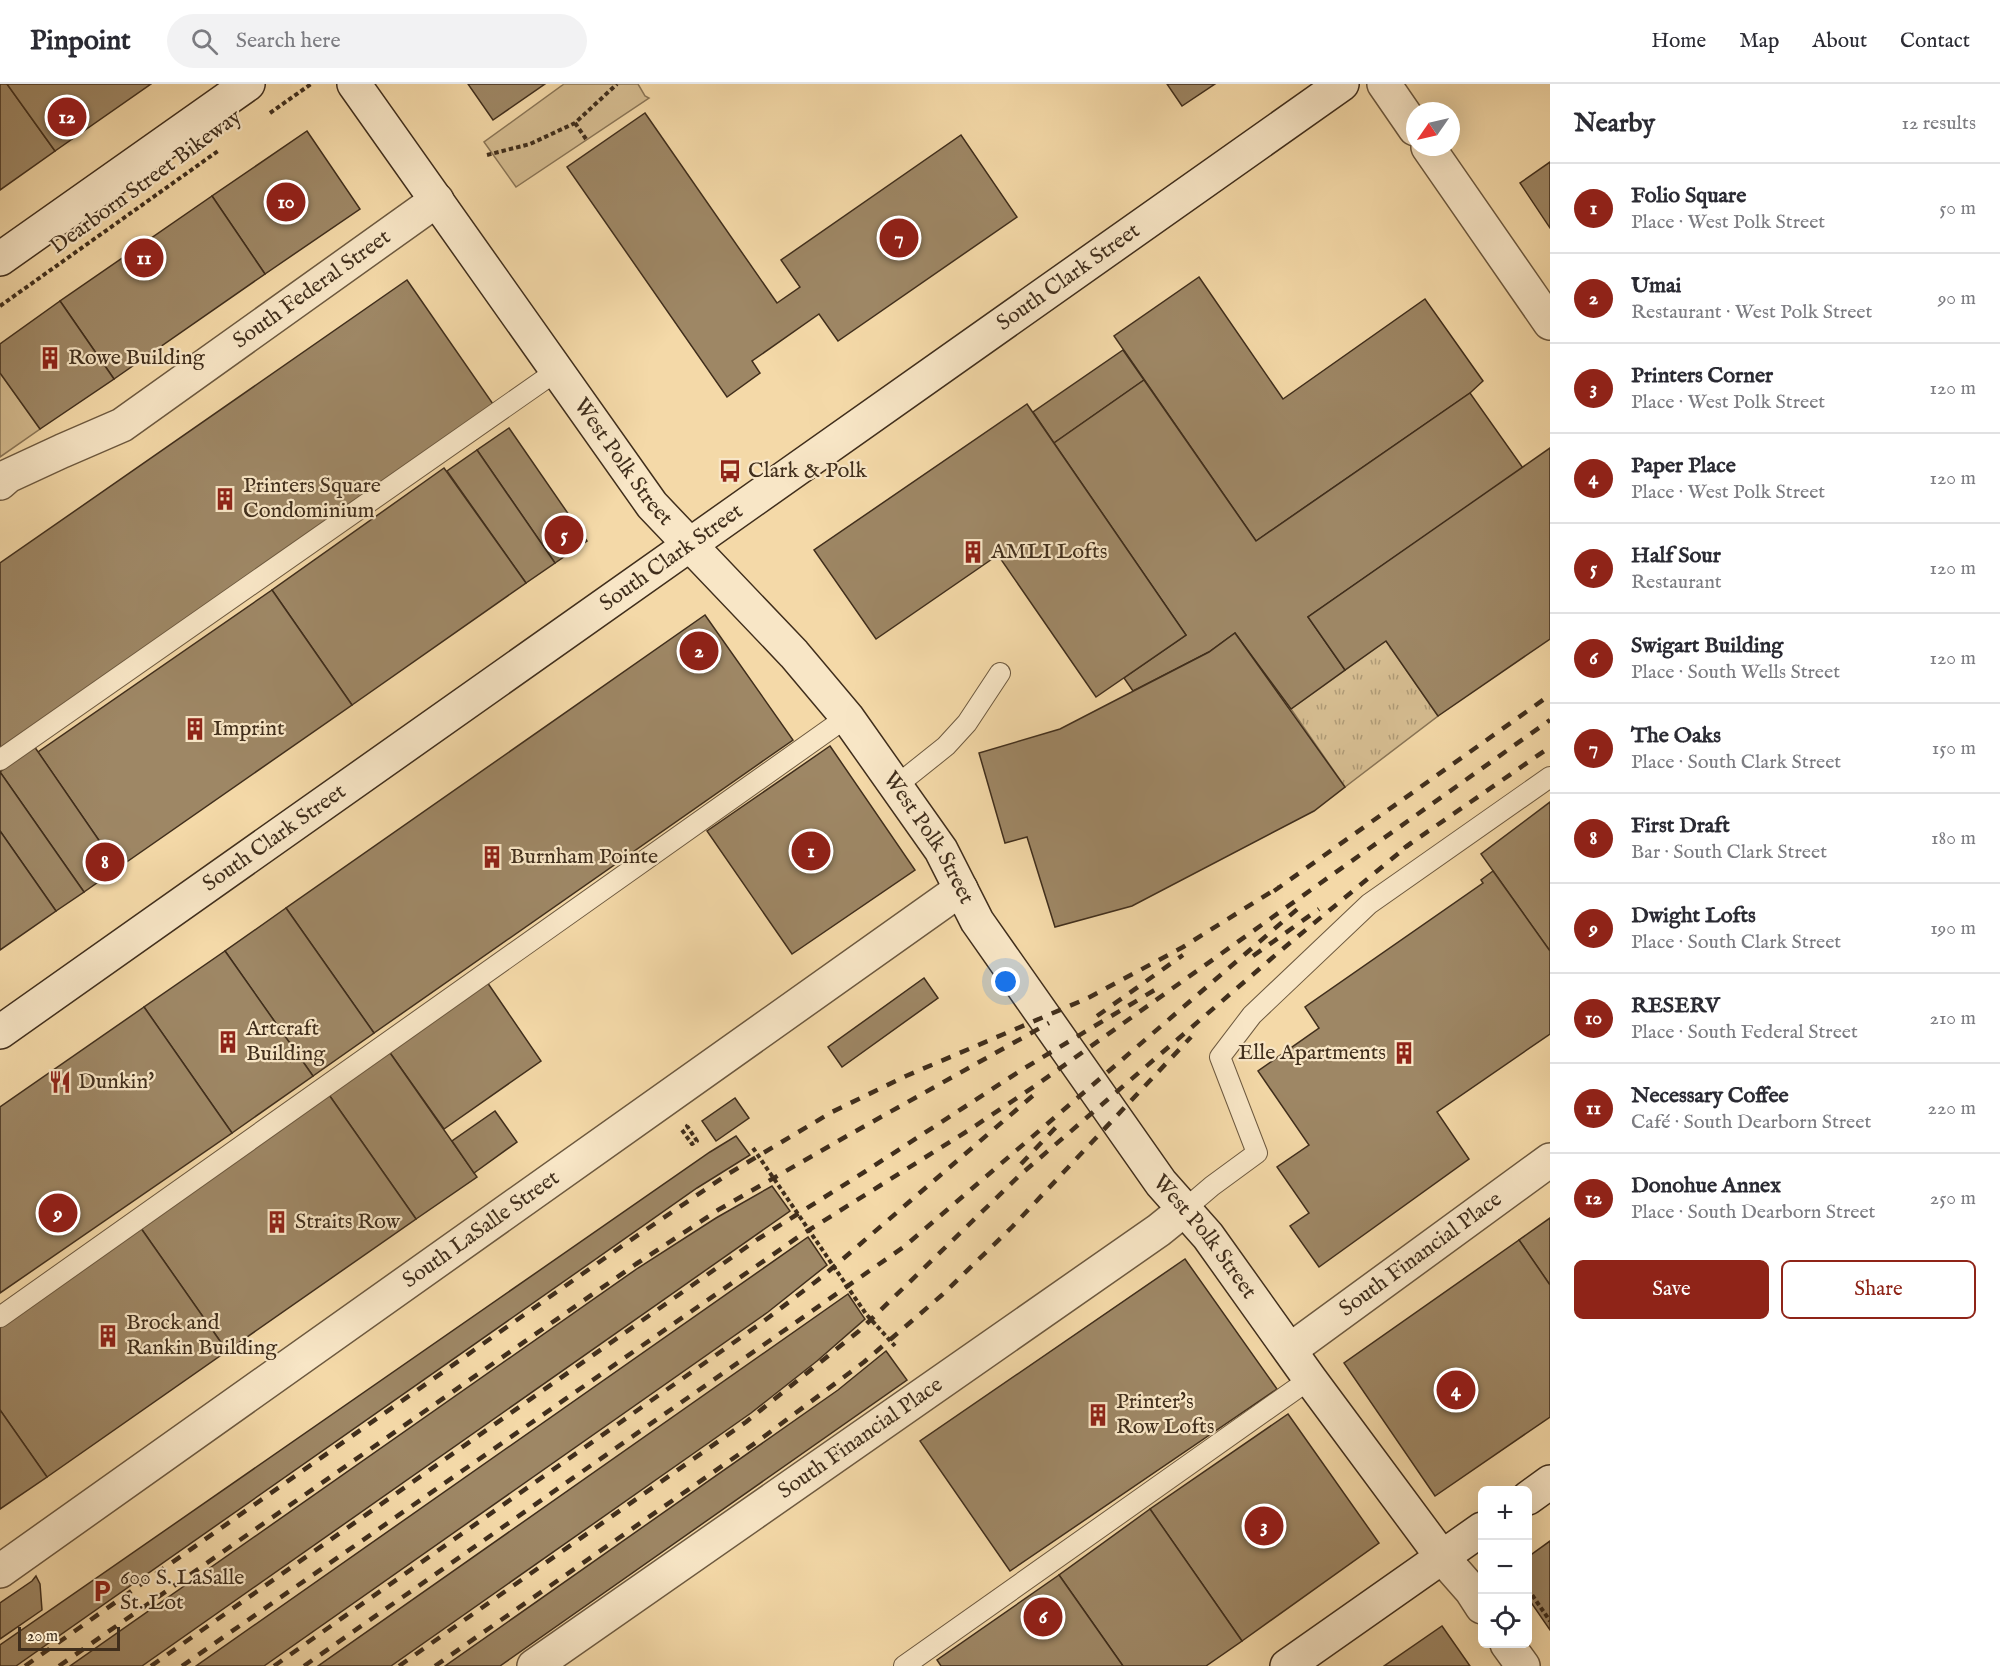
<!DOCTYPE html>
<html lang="en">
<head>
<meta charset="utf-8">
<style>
	:root { --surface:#fff; --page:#f2f2f3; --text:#2b2b33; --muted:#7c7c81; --line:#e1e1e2; --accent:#8f2418 }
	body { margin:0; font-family:"IM FELL English",serif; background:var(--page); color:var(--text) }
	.controls { position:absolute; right:18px; bottom:18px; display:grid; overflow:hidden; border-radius:9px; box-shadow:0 6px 24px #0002 }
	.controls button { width:54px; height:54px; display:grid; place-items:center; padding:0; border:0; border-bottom:2px solid var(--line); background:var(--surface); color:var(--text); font:30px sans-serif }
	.compass { position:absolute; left:1406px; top:18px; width:54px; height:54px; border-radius:50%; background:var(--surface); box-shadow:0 6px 24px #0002; rotate:236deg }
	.scale { position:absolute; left:18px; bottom:15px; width:102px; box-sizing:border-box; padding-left:6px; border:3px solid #402e1c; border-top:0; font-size:16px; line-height:21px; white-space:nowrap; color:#402e1c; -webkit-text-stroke:4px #f8e6c6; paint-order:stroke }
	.you { position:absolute; left:1006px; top:898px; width:21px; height:21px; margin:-15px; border:4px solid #fff; border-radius:50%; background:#1a73e8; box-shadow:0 0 0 9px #1a73e833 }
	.badge { display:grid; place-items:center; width:39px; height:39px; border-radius:50%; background:var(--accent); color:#fff; font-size:20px; font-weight:700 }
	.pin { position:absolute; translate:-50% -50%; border:3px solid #fff; box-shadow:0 2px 6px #0006 }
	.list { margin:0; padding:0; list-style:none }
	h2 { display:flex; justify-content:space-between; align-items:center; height:78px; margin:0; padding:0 24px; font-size:26px }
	h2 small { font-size:20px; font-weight:400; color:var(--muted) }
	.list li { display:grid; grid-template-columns:39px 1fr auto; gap:18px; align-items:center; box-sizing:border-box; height:90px; padding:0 24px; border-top:2px solid var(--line) }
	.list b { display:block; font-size:22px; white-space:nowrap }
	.list p { margin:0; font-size:20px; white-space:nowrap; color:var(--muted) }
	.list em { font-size:20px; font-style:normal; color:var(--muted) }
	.actions { display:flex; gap:12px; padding:18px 24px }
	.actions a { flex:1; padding:14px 0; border:2px solid var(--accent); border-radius:9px; text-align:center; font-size:21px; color:var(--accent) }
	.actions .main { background:var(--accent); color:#fff }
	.icon { flex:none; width:33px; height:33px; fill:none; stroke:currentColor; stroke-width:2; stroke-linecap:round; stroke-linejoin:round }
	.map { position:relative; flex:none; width:1550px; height:1582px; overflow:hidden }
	header { display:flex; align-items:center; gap:36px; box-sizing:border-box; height:84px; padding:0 30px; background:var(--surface); border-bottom:2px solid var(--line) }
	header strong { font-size:28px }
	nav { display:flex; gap:33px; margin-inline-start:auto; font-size:21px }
	.search { width:420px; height:54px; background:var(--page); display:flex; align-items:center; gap:15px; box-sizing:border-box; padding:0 21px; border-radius:33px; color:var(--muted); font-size:22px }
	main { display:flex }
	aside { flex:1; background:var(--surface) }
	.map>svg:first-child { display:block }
	.grass { fill:url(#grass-tufts); stroke:#8a7556; stroke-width:1.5 }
	.park { fill:#d5bc90; stroke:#8a7556; stroke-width:1.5 }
	.building { fill:#9e8765; stroke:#402e1c; stroke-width:1.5 }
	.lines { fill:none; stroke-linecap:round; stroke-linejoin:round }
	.lane-casing { stroke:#6d593f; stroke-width:22 }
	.street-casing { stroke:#6d593f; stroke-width:36 }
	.secondary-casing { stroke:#402e1c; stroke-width:36 }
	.path { stroke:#402e1c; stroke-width:4; stroke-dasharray:4.5 3; stroke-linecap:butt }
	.lane { stroke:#f8e6c6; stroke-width:20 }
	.street { stroke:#f8e6c6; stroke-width:33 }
	.secondary { stroke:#f8e6c6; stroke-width:33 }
	.rail { stroke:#402e1c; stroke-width:4.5; stroke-dasharray:10 10; stroke-linecap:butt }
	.labels { text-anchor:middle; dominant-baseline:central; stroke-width:4.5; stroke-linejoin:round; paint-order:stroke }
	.street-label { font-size:22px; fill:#402e1c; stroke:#f8e6c6 }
	.poi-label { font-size:22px; fill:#402e1c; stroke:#f8e6c6; text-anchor:start }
</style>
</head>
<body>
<header>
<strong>Pinpoint</strong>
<div class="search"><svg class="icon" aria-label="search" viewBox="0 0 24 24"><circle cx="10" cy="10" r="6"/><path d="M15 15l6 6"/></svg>Search here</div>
<nav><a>Home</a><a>Map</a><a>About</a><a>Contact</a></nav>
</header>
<main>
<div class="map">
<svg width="1550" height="1582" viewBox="0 0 1550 1582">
	<defs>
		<pattern id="grass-tufts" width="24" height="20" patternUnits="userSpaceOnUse" patternTransform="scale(1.5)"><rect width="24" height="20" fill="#d5bc90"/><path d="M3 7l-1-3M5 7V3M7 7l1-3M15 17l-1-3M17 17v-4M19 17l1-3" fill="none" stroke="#ae9975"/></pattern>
	</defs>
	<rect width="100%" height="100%" fill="#f4d9a8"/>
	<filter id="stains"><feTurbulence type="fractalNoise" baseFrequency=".00333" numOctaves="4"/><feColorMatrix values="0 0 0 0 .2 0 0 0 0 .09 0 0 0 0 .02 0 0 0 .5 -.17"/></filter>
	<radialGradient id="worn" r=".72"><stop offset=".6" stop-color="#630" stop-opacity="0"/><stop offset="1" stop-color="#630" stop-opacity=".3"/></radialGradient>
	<polygon class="grass" points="1386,557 1438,632 1345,703 1291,625"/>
	<g class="park">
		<polygon points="564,0 638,0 645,12 649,14 516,103 484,58"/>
		<polygon points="0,289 40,345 0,373"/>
	</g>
	<g class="building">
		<polygon points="0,0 7,0 55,67 0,106"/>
		<polygon points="7,0 151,0 55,67"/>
		<polygon points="468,0 545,0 493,36"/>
		<polygon points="1167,0 1215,0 1182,22"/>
		<polygon points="645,29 777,219 800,203 781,176 961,51 1017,133 838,257 819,230 752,277 760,289 727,313 567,83"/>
		<polygon points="307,47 360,125 265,190 212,112"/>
		<polygon points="1550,78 1550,144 1520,99"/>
		<polygon points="212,112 265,190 114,295 60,217"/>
		<polygon points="1199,193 1283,315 1425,215 1483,297 1470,309 1256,457 1114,252"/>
		<polygon points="407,196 493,320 0,668 0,479"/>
		<polygon points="60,217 114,295 40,345 0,289 0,260"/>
		<polygon points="1123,266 1144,296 1054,359 1033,328"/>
		<polygon points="1144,296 1256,457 1470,309 1523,384 1308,533 1345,586 1291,625 1235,549 1209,568 1133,607 1124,594 1186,551 1054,359"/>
		<polygon points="1027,320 1186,551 1096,613 998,471 876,555 814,466"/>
		<polygon points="509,344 587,457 555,479 477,366"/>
		<polygon points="1550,364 1550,555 1438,632 1386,557 1345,586 1308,533"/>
		<polygon points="477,366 555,479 526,499 447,387"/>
		<polygon points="444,384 526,499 352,621 272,506"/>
		<polygon points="272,506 352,621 118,784 38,668"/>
		<polygon points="705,531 793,656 374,949 286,824"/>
		<polygon points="1235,549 1345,703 1314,727 1132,822 1055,843 1027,753 1005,759 979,669 1060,645 1209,568"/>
		<polygon points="34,662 118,784 84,808 0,688"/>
		<polygon points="830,662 915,786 792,870 707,747"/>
		<polygon points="0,688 84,808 56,827 0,747"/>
		<polygon points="1550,718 1550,867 1481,770"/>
		<polygon points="0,747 56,827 0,866"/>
		<polygon points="1493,787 1550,867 1550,950 1437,1028 1469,1075 1319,1183 1290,1142 1309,1129 1277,1083 1309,1061 1258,987 1319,944 1305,923 1483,799 1481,796"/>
		<polygon points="286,824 374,949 313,992 225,867"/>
		<polygon points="225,867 313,992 232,1049 144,923"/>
		<polygon points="924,894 938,914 842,983 828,963"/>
		<polygon points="487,898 541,977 444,1045 388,966"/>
		<polygon points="144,923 232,1049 0,1209 0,1023"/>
		<polygon points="388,966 477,1093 416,1135 327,1008"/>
		<polygon points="327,1008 416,1135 227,1267 138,1140"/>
		<polygon points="735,1014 749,1034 716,1057 702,1037"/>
		<polygon points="495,1027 517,1058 474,1089 452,1057"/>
		<polygon points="736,1052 750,1071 697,1104 16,1582 0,1582 0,1561 710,1068"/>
		<polygon points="772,1102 790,1127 142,1582 70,1582 638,1184 716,1134"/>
		<polygon points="1550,1134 1550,1201 1519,1156"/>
		<polygon points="138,1140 227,1267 47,1393 0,1326 0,1237"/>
		<polygon points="808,1153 827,1181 768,1228 264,1582 196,1582"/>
		<polygon points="1519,1156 1550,1201 1550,1333 1435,1412 1344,1279"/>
		<polygon points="1185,1175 1277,1305 1010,1487 920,1357"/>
		<polygon points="848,1210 865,1235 817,1277 751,1329 391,1582 318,1582"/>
		<polygon points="886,1267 907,1296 500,1582 445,1582 838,1306"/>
		<polygon points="0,1326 47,1393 0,1425"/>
		<polygon points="1288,1330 1379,1459 1242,1557 1150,1425"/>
		<polygon points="1150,1425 1242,1557 1206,1582 1123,1582 1059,1491"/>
		<polygon points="1550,1457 1550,1546 1528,1514 1528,1473"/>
		<polygon points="1059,1491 1123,1582 941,1582 937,1576"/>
		<polygon points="36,1492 40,1500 42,1526 0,1555 0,1519 32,1497"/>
		<polygon points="1442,1542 1470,1582 1384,1582"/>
	</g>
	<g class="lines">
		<g class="lane-casing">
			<g id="lane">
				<polyline points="0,676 558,286"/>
				<polyline points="896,702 946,662 967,639 1000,589"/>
				<polyline points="1185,1125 1212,1102 1257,1069 1220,973 1252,931 1369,820 1550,693"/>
				<polyline points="0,1233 847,633"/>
				<polyline points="904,1582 1310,1295"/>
			</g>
		</g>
		<g class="street-casing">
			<g id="street">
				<polyline points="1384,0 1415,45"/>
				<polyline points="1428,63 1550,239"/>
				<path id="s1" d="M 0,399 L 8,392 L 62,367 L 122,341 L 437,116"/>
				<path id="s2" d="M 1290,1266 L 1550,1076"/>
				<polyline points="1442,1473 1471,1506 1482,1523"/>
				<path id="s3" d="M 0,1487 L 961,805"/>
				<polyline points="1507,1560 1523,1582"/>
				<path id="s4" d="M 534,1582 L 1159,1146 L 1185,1125"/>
			</g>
		</g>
		<g class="secondary-casing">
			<g id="secondary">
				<path id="s5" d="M 354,0 L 652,421 L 794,570 L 847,633 L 941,766 L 977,837 L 1161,1099 L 1208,1152 L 1310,1295 L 1442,1473"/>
				<polyline points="0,175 248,0"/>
				<path id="s6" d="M 0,948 L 1342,0"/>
				<polyline points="1528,1414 1550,1398"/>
				<polyline points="1287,1582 1482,1445"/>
			</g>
		</g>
		<g class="path">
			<polyline points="270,29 311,0"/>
			<polyline points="575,39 586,55"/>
			<polyline points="487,71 530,60 575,39 617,0"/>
			<polyline points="0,222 218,67"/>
			<polyline points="682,1046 692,1060 697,1057 687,1042 689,1041"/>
			<polyline points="753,1064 866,1230 895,1262"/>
			<polyline points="1528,1505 1550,1537"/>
		</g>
		<use href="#lane" class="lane"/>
		<use href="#street" class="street"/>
		<use href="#secondary" class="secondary"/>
		<g class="rail">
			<polyline points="1404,764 1550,663"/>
			<polyline points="1274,807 1550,611"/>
			<polyline points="1253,872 1319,825"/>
			<polyline points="1097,932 1183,871"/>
			<polyline points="1021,1080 1060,1039"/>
			<polyline points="25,1582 622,1162 728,1090 832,1028 906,992 1088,914 1183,863 1279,803"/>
			<polyline points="59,1582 636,1180 718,1126 847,1052 1049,939"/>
			<polyline points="151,1582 758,1155 866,1087 1023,985 1158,904"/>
			<polyline points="182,1582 801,1151 969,1046 1035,1002 1550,636"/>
			<polyline points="274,1582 760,1240 823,1192 1036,1009"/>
			<polyline points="304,1582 905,1162 1301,822"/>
			<polyline points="399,1582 746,1338 859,1247 1020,1091 1279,868 1411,759"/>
			<polyline points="435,1582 758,1357 864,1278 942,1211 1012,1143 1191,953"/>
		</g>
	</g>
	<defs>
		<g id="building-bare" transform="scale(1.8)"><path d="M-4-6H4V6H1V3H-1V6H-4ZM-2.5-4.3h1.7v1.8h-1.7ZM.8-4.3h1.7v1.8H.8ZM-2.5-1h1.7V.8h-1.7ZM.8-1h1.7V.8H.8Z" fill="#8f2418" stroke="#f8e6c6" stroke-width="2.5" paint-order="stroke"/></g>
		<g id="bus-bare" transform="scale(1.8)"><path d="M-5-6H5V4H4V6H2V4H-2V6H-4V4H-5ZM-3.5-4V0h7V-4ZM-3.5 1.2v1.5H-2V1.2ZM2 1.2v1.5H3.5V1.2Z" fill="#8f2418" stroke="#f8e6c6" stroke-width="2.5" paint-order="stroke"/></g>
		<g id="restaurant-bare" transform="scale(1.8)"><path d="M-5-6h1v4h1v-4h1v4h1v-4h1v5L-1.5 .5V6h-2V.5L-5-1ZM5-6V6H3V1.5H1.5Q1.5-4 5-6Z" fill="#8f2418" stroke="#f8e6c6" stroke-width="2.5" paint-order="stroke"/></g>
		<g id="parking-bare" transform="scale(1.8)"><path d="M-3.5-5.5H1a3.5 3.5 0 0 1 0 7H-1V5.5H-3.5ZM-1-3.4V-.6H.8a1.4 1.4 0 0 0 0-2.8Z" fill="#8f2418" stroke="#f8e6c6" stroke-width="2.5" paint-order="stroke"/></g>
	</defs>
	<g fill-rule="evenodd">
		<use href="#building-bare" x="50" y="274"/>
		<use href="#bus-bare" x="730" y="387"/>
		<use href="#building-bare" x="225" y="415"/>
		<use href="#building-bare" x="973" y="468"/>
		<use href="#building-bare" x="195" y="645"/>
		<use href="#building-bare" x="492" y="773"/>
		<use href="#building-bare" x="228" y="958"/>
		<use href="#building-bare" x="1404" y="969"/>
		<use href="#restaurant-bare" x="60" y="998"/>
		<use href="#building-bare" x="277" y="1138"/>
		<use href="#building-bare" x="108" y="1252"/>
		<use href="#building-bare" x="1098" y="1331"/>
		<use href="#parking-bare" x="102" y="1507"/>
	</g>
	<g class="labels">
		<g class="street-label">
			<text transform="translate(146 98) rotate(-36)">Dearborn Street Bikeway</text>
			<text stroke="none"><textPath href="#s6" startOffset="1308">South Clark Street</textPath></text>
			<text stroke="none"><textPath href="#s1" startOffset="369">South Federal Street</textPath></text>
			<text stroke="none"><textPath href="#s5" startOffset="464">West Polk Street</textPath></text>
			<text stroke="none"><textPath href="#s6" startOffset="822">South Clark Street</textPath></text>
			<text stroke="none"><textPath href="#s6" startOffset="336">South Clark Street</textPath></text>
			<text stroke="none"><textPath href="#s5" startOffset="950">West Polk Street</textPath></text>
			<text stroke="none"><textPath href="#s3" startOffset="590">South LaSalle Street</textPath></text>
			<text stroke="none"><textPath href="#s5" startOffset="1436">West Polk Street</textPath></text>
			<text stroke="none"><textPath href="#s2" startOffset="162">South Financial Place</textPath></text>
			<text stroke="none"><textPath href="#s4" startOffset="398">South Financial Place</textPath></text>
		</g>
		<g class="poi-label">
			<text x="68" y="274">Rowe Building</text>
			<text x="748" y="387">Clark &amp; Polk</text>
			<text x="243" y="402">Printers Square<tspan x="243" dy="25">Condominium</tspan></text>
			<text x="991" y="468">AMLI Lofts</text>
			<text x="213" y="645">Imprint</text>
			<text x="510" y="773">Burnham Pointe</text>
			<text x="246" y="945">Artcraft<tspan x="246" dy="25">Building</tspan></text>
			<text x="1386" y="969" text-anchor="end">Elle Apartments</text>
			<text x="78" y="998">Dunkin'</text>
			<text x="295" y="1138">Straits Row</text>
			<text x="126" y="1239">Brock and<tspan x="126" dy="25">Rankin Building</tspan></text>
			<text x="1116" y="1318">Printer's<tspan x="1116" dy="25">Row Lofts</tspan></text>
			<text x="120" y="1494">600 S. LaSalle<tspan x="120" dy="25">St. Lot</tspan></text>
		</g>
	</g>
	<rect width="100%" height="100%" filter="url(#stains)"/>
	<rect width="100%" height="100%" fill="url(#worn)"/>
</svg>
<div class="controls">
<button>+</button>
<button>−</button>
<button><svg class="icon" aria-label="locate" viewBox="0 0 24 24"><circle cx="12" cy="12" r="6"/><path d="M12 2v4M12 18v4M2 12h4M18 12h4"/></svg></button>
</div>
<svg class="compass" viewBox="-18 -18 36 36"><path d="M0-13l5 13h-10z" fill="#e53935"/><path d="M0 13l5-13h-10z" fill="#7c7c81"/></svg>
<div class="scale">20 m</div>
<div class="you"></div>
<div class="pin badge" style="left:811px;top:767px">1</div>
<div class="pin badge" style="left:699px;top:567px">2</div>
<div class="pin badge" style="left:1264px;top:1442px">3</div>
<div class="pin badge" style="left:1456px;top:1306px">4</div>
<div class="pin badge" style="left:564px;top:451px">5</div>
<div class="pin badge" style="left:1043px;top:1533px">6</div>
<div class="pin badge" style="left:899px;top:154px">7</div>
<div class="pin badge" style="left:105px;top:778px">8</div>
<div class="pin badge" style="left:58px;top:1129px">9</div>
<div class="pin badge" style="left:286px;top:118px">10</div>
<div class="pin badge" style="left:144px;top:174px">11</div>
<div class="pin badge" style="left:67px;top:33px">12</div>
</div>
<aside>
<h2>Nearby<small>12 results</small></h2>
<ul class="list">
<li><span class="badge">1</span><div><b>Folio Square</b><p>Place · West Polk Street</p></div><em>50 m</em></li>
<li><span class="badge">2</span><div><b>Umai</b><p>Restaurant · West Polk Street</p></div><em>90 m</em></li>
<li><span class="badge">3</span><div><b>Printers Corner</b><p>Place · West Polk Street</p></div><em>120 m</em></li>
<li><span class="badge">4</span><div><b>Paper Place</b><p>Place · West Polk Street</p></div><em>120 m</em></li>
<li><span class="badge">5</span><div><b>Half Sour</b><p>Restaurant</p></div><em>120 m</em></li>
<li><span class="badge">6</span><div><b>Swigart Building</b><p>Place · South Wells Street</p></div><em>120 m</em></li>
<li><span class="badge">7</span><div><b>The Oaks</b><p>Place · South Clark Street</p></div><em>150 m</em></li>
<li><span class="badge">8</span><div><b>First Draft</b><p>Bar · South Clark Street</p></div><em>180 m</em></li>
<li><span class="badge">9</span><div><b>Dwight Lofts</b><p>Place · South Clark Street</p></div><em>190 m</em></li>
<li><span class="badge">10</span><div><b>RESERV</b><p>Place · South Federal Street</p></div><em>210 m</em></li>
<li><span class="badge">11</span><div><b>Necessary Coffee</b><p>Café · South Dearborn Street</p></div><em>220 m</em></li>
<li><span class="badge">12</span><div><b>Donohue Annex</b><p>Place · South Dearborn Street</p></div><em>250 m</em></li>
</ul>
<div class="actions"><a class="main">Save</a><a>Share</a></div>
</aside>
</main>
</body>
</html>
